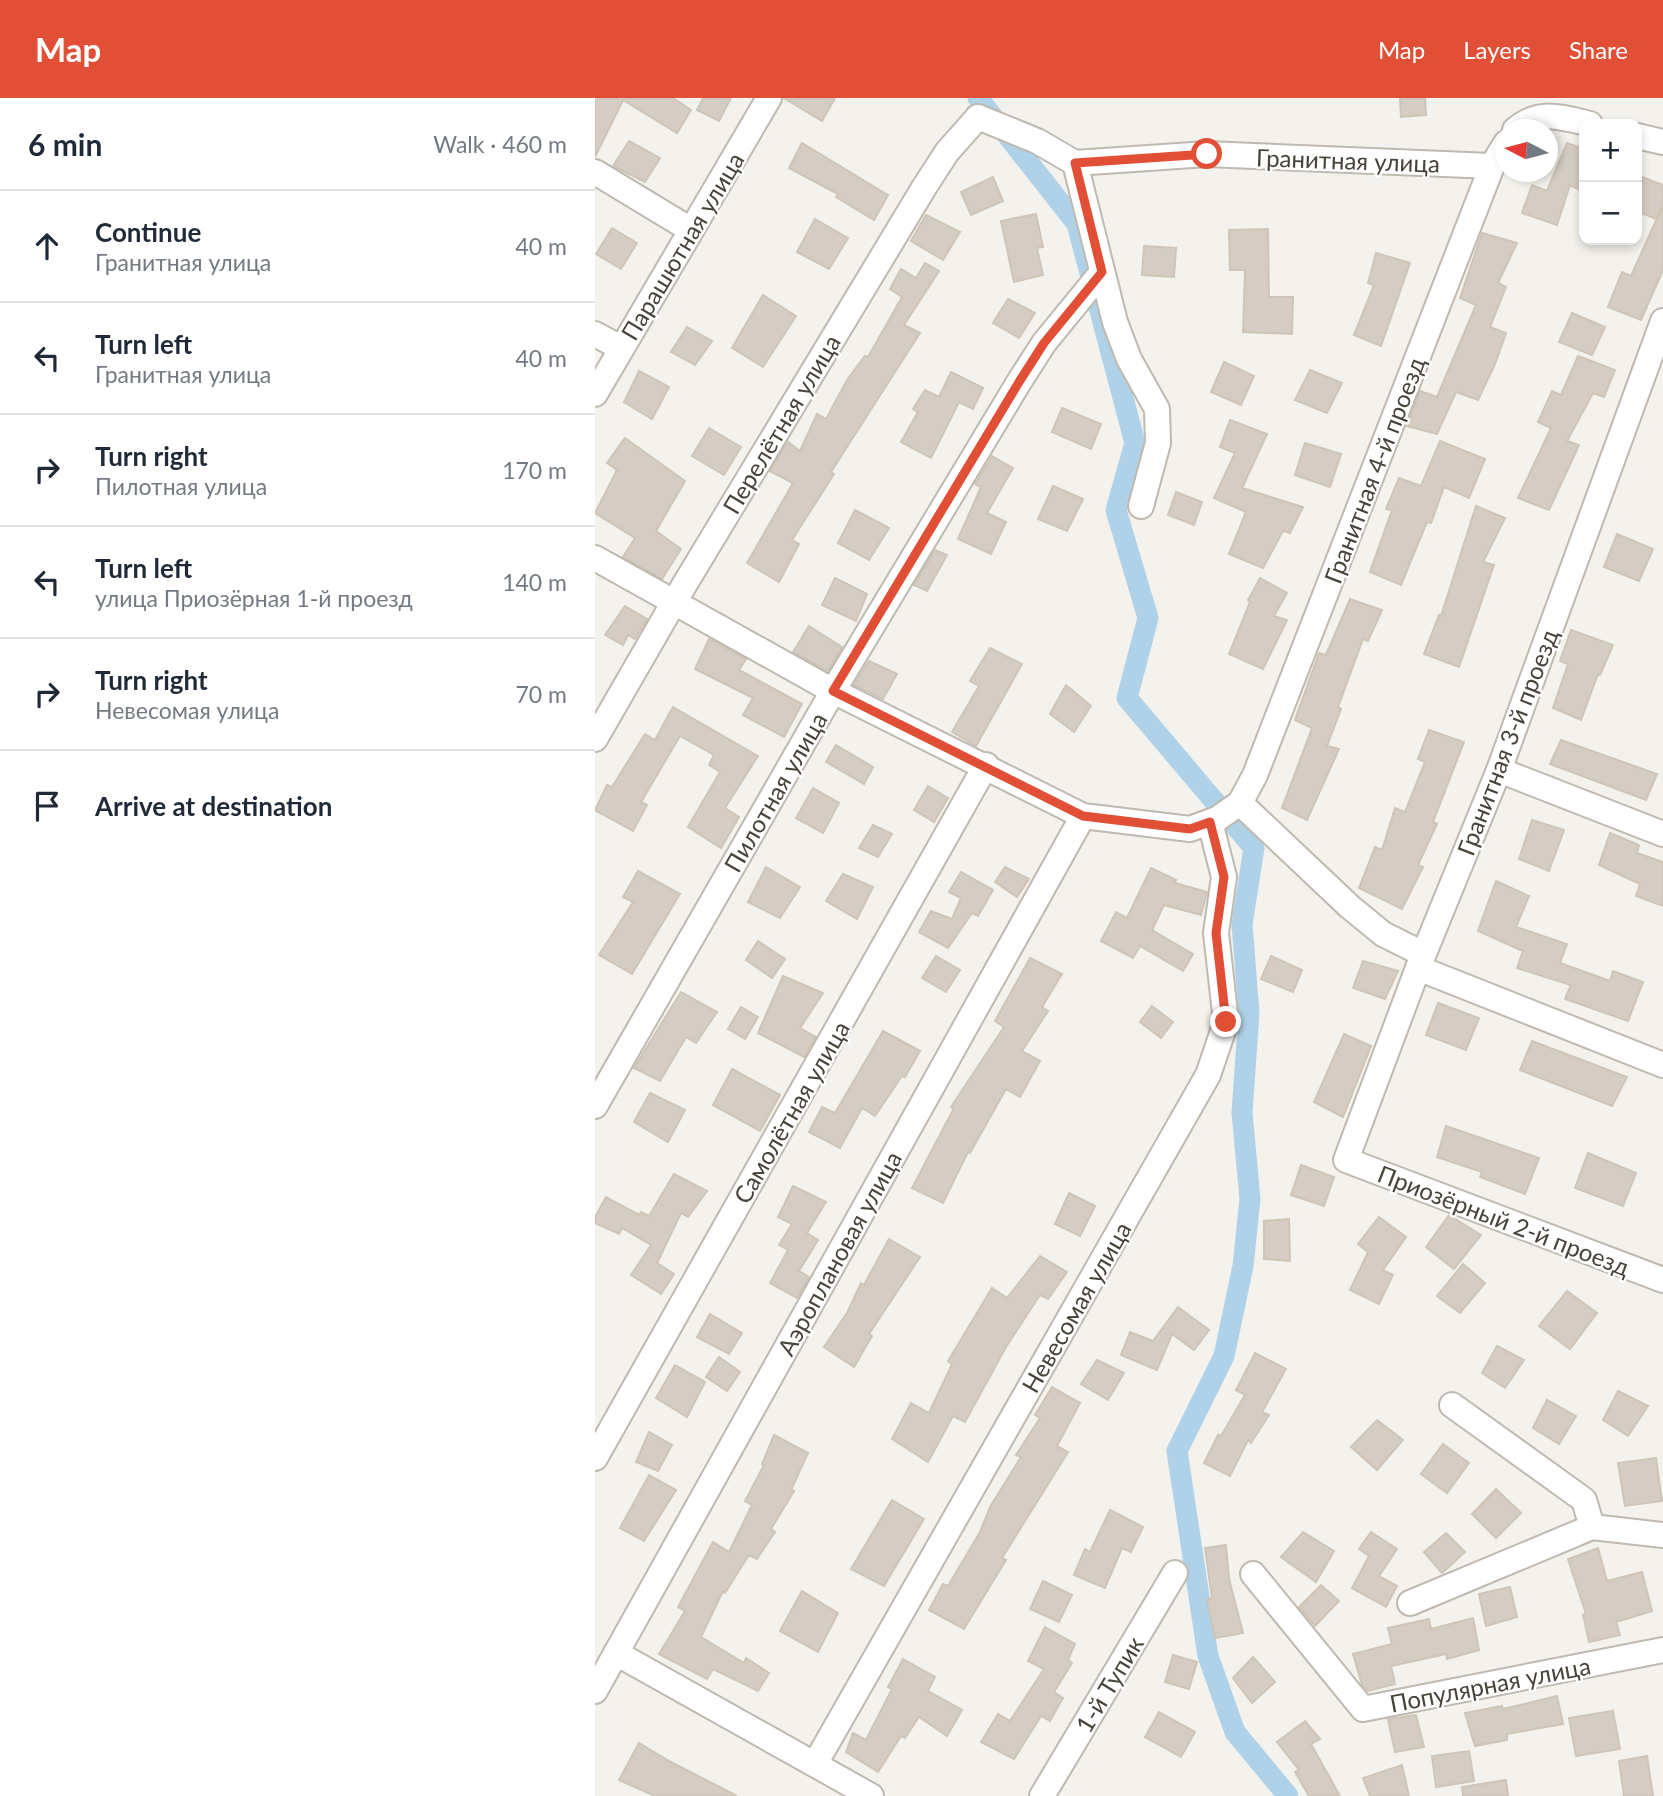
<!DOCTYPE html>
<html lang="en">
<head>
<meta charset="utf-8">
<style>
	:root { --surface:#fff; --page:#f2f2f3; --text:#1f2937; --muted:#747a83; --line:#e0e1e3; --accent:#e14f36 }
	body { margin:0; font-family:Lato,sans-serif; background:var(--page); color:var(--text) }
	.controls { position:absolute; right:21px; top:21px; display:grid; overflow:hidden; border-radius:14px; box-shadow:0 4px 10px #0003 }
	.controls button { width:63px; height:63px; display:grid; place-items:center; padding:0; border:0; border-bottom:2px solid var(--line); background:var(--surface); color:var(--text); font:35px sans-serif }
	.compass { position:absolute; left:900px; top:21px; width:63px; height:63px; border-radius:50%; background:var(--surface); box-shadow:0 4px 10px #0003; rotate:276deg }
	.stop { position:absolute; width:21px; height:21px; margin:-16px; border:5px solid #e14f36; border-radius:50%; background:#fff }
	.stop.end { background:#e14f36; border-color:#fff; box-shadow:0 2px 7px #0008 }
	.list { margin:0; padding:0; list-style:none }
	h2 { display:flex; justify-content:space-between; align-items:center; height:91px; margin:0; padding:0 28px; font-size:30px }
	h2 small { font-size:23px; font-weight:400; color:var(--muted) }
	.list li { display:grid; grid-template-columns:46px 1fr auto; gap:21px; align-items:center; box-sizing:border-box; height:112px; padding:0 28px; border-top:2px solid var(--line) }
	.list b { display:block; font-size:26px; white-space:nowrap }
	.list p { margin:0; font-size:23px; white-space:nowrap; color:var(--muted) }
	.list em { font-size:23px; font-style:normal; color:var(--muted) }
	.icon { flex:none; width:38px; height:38px; fill:none; stroke:currentColor; stroke-width:2; stroke-linecap:round; stroke-linejoin:round }
	.map { position:relative; flex:none; width:1068px; height:1698px; overflow:hidden }
	header { display:flex; align-items:center; gap:42px; box-sizing:border-box; height:98px; padding:0 35px; background:var(--accent); color:#fff }
	header strong { font-size:33px }
	nav { display:flex; gap:38px; margin-inline-start:auto; font-size:24px }
	main { display:flex }
	aside { flex:1; background:var(--surface) }
	.map>svg:first-child { display:block }
	.lines { fill:none; stroke-linecap:round; stroke-linejoin:round }
	.canal { stroke:#b0d2e9; stroke-width:21 }
	.building { fill:#d5cdc3; stroke:#cfc5b7; stroke-width:2 }
	.minor-casing { stroke:#bfb9b0; stroke-width:28 }
	.minor { stroke:#fff; stroke-width:24 }
	.route { stroke:#e14f36; stroke-width:9 }
	.labels { text-anchor:middle; dominant-baseline:central; stroke-width:5; stroke-linejoin:round; paint-order:stroke }
	.street-label { font-size:24px; fill:#48433a; stroke:#fff }
</style>
</head>
<body>
<header>
<strong>Map</strong>
<nav><a>Map</a><a>Layers</a><a>Share</a></nav>
</header>
<main>
<aside>
<h2>6 min<small>Walk · 460 m</small></h2>
<ul class="list">
<li><svg class="icon" aria-label="ahead" viewBox="0 0 24 24"><path d="M12 20V5M6 11l6-6 6 6"/></svg><div><b>Continue</b><p>Гранитная улица</p></div><em>40 m</em></li>
<li><svg class="icon" aria-label="left" viewBox="0 0 24 24"><path d="M17 20v-9H6M10 6l-5 5 5 5"/></svg><div><b>Turn left</b><p>Гранитная улица</p></div><em>40 m</em></li>
<li><svg class="icon" aria-label="right" viewBox="0 0 24 24"><path d="M7 20v-9h11M14 6l5 5-5 5"/></svg><div><b>Turn right</b><p>Пилотная улица</p></div><em>170 m</em></li>
<li><svg class="icon" aria-label="left" viewBox="0 0 24 24"><path d="M17 20v-9H6M10 6l-5 5 5 5"/></svg><div><b>Turn left</b><p>улица Приозёрная 1-й проезд</p></div><em>140 m</em></li>
<li><svg class="icon" aria-label="right" viewBox="0 0 24 24"><path d="M7 20v-9h11M14 6l5 5-5 5"/></svg><div><b>Turn right</b><p>Невесомая улица</p></div><em>70 m</em></li>
<li><svg class="icon" aria-label="arrive" viewBox="0 0 24 24"><path d="M6 21V4h12l-3 4 3 4H6"/></svg><div><b>Arrive at destination</b></div></li>
</ul>
</aside>
<div class="map">
<svg width="1068" height="1698" viewBox="0 0 1068 1698">
	<rect width="100%" height="100%" fill="#f4f2ec"/>
	<g class="lines">
		<polyline class="canal" points="383,0 482,126 540,345 521,412 553,520 532,600 659,750 647,826 654,915 647,1015 655,1101 648,1168 629,1258 582,1353 613,1558 640,1634 693,1698"/>
	</g>
	<g class="building">
		<polygon points="0,0 78,0 96,12 82,35 28,2 0,59"/>
		<polygon points="108,0 136,0 124,23 102,12"/>
		<polygon points="189,0 240,0 227,23"/>
		<polygon points="805,0 830,0 831,17 806,19"/>
		<polygon points="34,43 65,60 50,84 18,68"/>
		<polygon points="207,45 293,97 279,122 241,99 243,96 194,70"/>
		<polygon points="972,45 989,51 989,94 975,87 962,127 927,115 937,87 952,93"/>
		<polygon points="1042,77 1068,87 1068,107 1061,121 1042,113"/>
		<polygon points="398,79 408,103 376,117 366,94"/>
		<polygon points="1068,107 1068,172 1046,222 1013,209 1027,174 1036,178"/>
		<polygon points="441,116 448,149 442,150 448,177 419,184 406,123"/>
		<polygon points="331,117 365,134 348,162 316,143"/>
		<polygon points="220,121 253,140 234,171 202,154"/>
		<polygon points="17,130 42,145 26,171 1,156"/>
		<polygon points="673,131 674,199 698,199 697,236 648,234 650,172 635,172 634,132"/>
		<polygon points="887,135 922,145 903,185 911,189 895,229 911,235 900,266 883,302 861,294 842,336 812,328 825,293 842,299 881,207 865,200"/>
		<polygon points="549,148 581,150 579,179 547,177"/>
		<polygon points="781,155 815,165 786,248 759,237 779,187 773,185"/>
		<polygon points="330,165 344,173 309,227 325,235 236,374 239,376 197,442 204,446 184,484 152,465 198,385 175,373 193,344 205,353 222,316 231,321 252,282 270,258 273,259 307,199 295,191 306,171 321,180"/>
		<polygon points="168,197 201,218 168,269 137,250"/>
		<polygon points="413,201 440,215 424,240 398,225"/>
		<polygon points="977,215 1010,229 997,257 964,244"/>
		<polygon points="92,229 117,243 100,267 76,254"/>
		<polygon points="983,258 1020,272 1009,299 998,295 972,343 984,347 954,412 923,400 956,330 943,324 957,293 966,297"/>
		<polygon points="629,264 659,278 646,307 616,294"/>
		<polygon points="715,272 747,285 732,315 700,302"/>
		<polygon points="44,273 74,289 57,321 29,304"/>
		<polygon points="356,274 388,290 378,311 364,304 336,360 306,344 323,314 318,311 330,292 344,299"/>
		<polygon points="467,310 506,326 496,351 457,334"/>
		<polygon points="635,322 672,336 647,390 708,409 695,435 688,433 668,470 634,456 651,414 619,400 640,355 625,349"/>
		<polygon points="114,330 146,349 129,377 97,358"/>
		<polygon points="30,340 90,383 61,433 86,451 67,481 28,459 40,440 0,415 22,372 12,365"/>
		<polygon points="845,343 890,361 874,400 849,389 836,425 832,424 806,487 775,474 797,412 791,411 804,380 826,388"/>
		<polygon points="710,345 746,356 735,389 700,377"/>
		<polygon points="397,358 418,370 392,415 411,424 396,456 363,441 386,389 380,386"/>
		<polygon points="458,388 488,401 472,433 443,421"/>
		<polygon points="581,394 607,404 599,427 573,417"/>
		<polygon points="881,408 910,420 888,464 899,467 864,569 829,556 844,517 846,518"/>
		<polygon points="260,412 294,430 274,462 243,445"/>
		<polygon points="1022,436 1058,451 1044,483 1009,469"/>
		<polygon points="340,452 352,457 332,493 319,487"/>
		<polygon points="240,480 272,496 261,523 227,507"/>
		<polygon points="665,480 692,495 679,518 692,522 668,571 634,556 655,504 653,502"/>
		<polygon points="755,501 787,512 773,543 768,541 743,609 746,611 732,648 744,651 712,722 687,710 717,630 700,622 724,555 731,557"/>
		<polygon points="30,508 52,521 40,541 33,537 28,547 10,537"/>
		<polygon points="214,528 247,549 233,573 198,554"/>
		<polygon points="976,532 1018,547 1005,577 1003,576 986,622 958,610 973,566 965,563"/>
		<polygon points="114,541 151,561 144,572 207,606 189,639 148,617 158,600 100,571"/>
		<polygon points="395,550 427,566 381,648 357,634 384,588 375,583"/>
		<polygon points="274,563 302,576 288,601 259,587"/>
		<polygon points="471,587 496,608 479,634 455,616"/>
		<polygon points="78,609 163,658 130,710 144,719 126,750 93,729 125,674 114,667 119,657 85,638 46,704 52,707 38,733 0,712 12,687 17,689 50,636 60,642"/>
		<polygon points="834,632 869,644 838,724 842,726 823,767 828,769 807,811 764,790 780,749 787,752 800,710 810,714 830,664 823,661"/>
		<polygon points="966,642 1062,676 1051,702 955,666"/>
		<polygon points="241,647 278,669 269,686 231,664"/>
		<polygon points="333,688 353,700 339,724 319,712"/>
		<polygon points="218,690 244,705 228,735 201,720"/>
		<polygon points="937,722 969,732 954,773 924,761"/>
		<polygon points="278,727 297,736 283,759 264,750"/>
		<polygon points="1015,735 1044,747 1042,755 1068,764 1068,808 1041,798 1045,786 1004,767"/>
		<polygon points="171,769 205,789 185,820 153,804"/>
		<polygon points="410,769 434,781 422,799 400,784"/>
		<polygon points="556,770 581,782 580,785 612,794 606,817 569,807 557,832 598,856 588,873 545,848 538,860 506,843 521,814 532,820"/>
		<polygon points="43,773 85,796 37,876 4,857 38,804 28,799"/>
		<polygon points="366,774 398,792 383,818 377,815 353,850 324,834 336,813 357,821 366,800 354,794"/>
		<polygon points="248,776 278,789 262,821 231,803"/>
		<polygon points="901,783 934,798 921,829 972,846 965,865 1015,883 1018,873 1048,884 1033,923 970,901 976,887 922,870 928,853 883,833"/>
		<polygon points="163,843 190,861 177,880 151,862"/>
		<polygon points="341,858 365,872 351,894 327,880"/>
		<polygon points="676,858 707,872 698,894 666,881"/>
		<polygon points="435,860 467,876 447,909 453,913 427,953 445,963 425,999 411,991 375,1055 373,1054 348,1105 317,1090 359,1010 356,1009 409,929 400,923"/>
		<polygon points="768,863 803,873 790,901 758,890"/>
		<polygon points="188,878 228,895 205,930 221,939 209,959 163,935"/>
		<polygon points="86,894 122,914 101,945 91,939 65,983 39,970"/>
		<polygon points="843,905 884,920 871,952 831,937"/>
		<polygon points="557,908 578,924 566,940 545,924"/>
		<polygon points="146,909 163,919 150,941 133,931"/>
		<polygon points="288,933 325,953 310,979 307,978 280,1018 267,1010 245,1050 214,1034 227,1009 240,1015"/>
		<polygon points="749,936 776,948 748,1019 719,1004"/>
		<polygon points="937,943 1032,979 1017,1008 925,972"/>
		<polygon points="137,971 185,997 165,1033 118,1007"/>
		<polygon points="55,995 90,1012 73,1044 39,1024"/>
		<polygon points="851,1028 944,1060 930,1096 885,1079 887,1074 842,1059"/>
		<polygon points="993,1055 1041,1075 1028,1108 980,1090"/>
		<polygon points="706,1067 739,1079 729,1108 696,1097"/>
		<polygon points="79,1076 112,1093 93,1119 86,1115 62,1165 79,1176 66,1196 36,1177 56,1147 27,1130 24,1136 0,1125 0,1119 11,1099 44,1117 46,1114 54,1118"/>
		<polygon points="198,1088 231,1104 212,1135 223,1142 204,1173 214,1179 202,1200 175,1185 193,1152 184,1147 197,1126 183,1119"/>
		<polygon points="474,1095 500,1108 485,1138 460,1126"/>
		<polygon points="854,1117 886,1137 859,1171 831,1149"/>
		<polygon points="784,1119 811,1139 788,1172 798,1177 784,1206 755,1192 773,1154 763,1146"/>
		<polygon points="694,1121 695,1163 669,1161 669,1123"/>
		<polygon points="294,1141 325,1159 274,1236 277,1238 259,1269 229,1249 252,1215 266,1185 269,1187"/>
		<polygon points="445,1158 472,1174 453,1201 445,1197 411,1249 370,1324 358,1318 333,1364 297,1341 316,1305 334,1315 357,1266 353,1263 397,1190 412,1200"/>
		<polygon points="868,1166 890,1185 865,1215 842,1198"/>
		<polygon points="972,1193 1002,1215 975,1251 944,1228"/>
		<polygon points="583,1209 614,1232 599,1252 577,1236 562,1272 526,1257 535,1234 558,1243"/>
		<polygon points="115,1216 147,1235 134,1256 102,1239"/>
		<polygon points="902,1248 929,1262 910,1290 887,1275"/>
		<polygon points="660,1255 691,1271 667,1314 674,1317 656,1345 653,1342 635,1378 609,1365 623,1337 626,1338 650,1297 641,1292"/>
		<polygon points="124,1259 145,1274 132,1293 111,1279"/>
		<polygon points="502,1262 529,1275 513,1302 486,1286"/>
		<polygon points="80,1267 110,1284 92,1319 61,1300"/>
		<polygon points="457,1289 485,1305 462,1348 473,1354 407,1460 411,1462 369,1531 334,1512 348,1486 353,1488 385,1434 395,1409 426,1359 421,1357 445,1320 440,1317"/>
		<polygon points="1023,1293 1053,1308 1033,1338 1008,1322"/>
		<polygon points="952,1302 981,1318 964,1346 938,1330"/>
		<polygon points="782,1322 808,1342 782,1372 756,1349"/>
		<polygon points="54,1334 77,1347 63,1373 41,1364"/>
		<polygon points="179,1337 213,1355 196,1392 199,1393 176,1431 180,1434 162,1461 154,1457 130,1495 128,1493 106,1539 149,1565 151,1560 174,1575 163,1593 118,1571 112,1581 64,1556 90,1513 83,1509 118,1444 134,1454 157,1407 150,1403 169,1367 167,1366"/>
		<polygon points="848,1346 874,1365 852,1395 826,1376"/>
		<polygon points="1061,1360 1067,1403 1030,1408 1023,1365"/>
		<polygon points="54,1377 81,1392 49,1443 25,1430"/>
		<polygon points="901,1391 926,1415 901,1440 877,1416"/>
		<polygon points="297,1402 329,1421 289,1488 256,1471"/>
		<polygon points="515,1412 548,1429 536,1454 527,1450 510,1490 479,1477 490,1451 495,1454"/>
		<polygon points="708,1434 739,1453 721,1484 686,1459"/>
		<polygon points="776,1434 802,1451 784,1478 802,1488 791,1509 757,1490 774,1458 764,1451"/>
		<polygon points="851,1435 870,1454 847,1475 829,1454"/>
		<polygon points="631,1447 634,1481 648,1535 620,1540 612,1502 617,1500 610,1450"/>
		<polygon points="1003,1450 1012,1483 1047,1474 1057,1513 1021,1524 1025,1537 994,1544 988,1517 991,1516 973,1461"/>
		<polygon points="448,1483 477,1497 464,1524 435,1511"/>
		<polygon points="726,1487 744,1503 720,1528 704,1509"/>
		<polygon points="915,1489 922,1519 891,1528 884,1496"/>
		<polygon points="207,1493 243,1515 223,1554 185,1533"/>
		<polygon points="878,1520 884,1552 852,1561 851,1556 796,1568 800,1586 773,1593 767,1587 758,1556 797,1546 793,1530 834,1521 836,1531"/>
		<polygon points="450,1529 480,1546 473,1562 477,1565 459,1594 468,1600 455,1623 446,1618 419,1661 386,1644 403,1616 415,1623 449,1571 433,1563"/>
		<polygon points="578,1557 602,1564 594,1591 570,1584"/>
		<polygon points="658,1559 680,1584 657,1605 638,1580"/>
		<polygon points="308,1561 340,1579 333,1593 367,1612 352,1638 324,1619 310,1640 306,1638 283,1674 251,1654 258,1635 271,1642 297,1591 293,1589"/>
		<polygon points="962,1598 968,1626 912,1636 912,1642 880,1648 870,1615 907,1608 908,1611"/>
		<polygon points="1018,1613 1025,1651 981,1658 974,1620"/>
		<polygon points="564,1614 600,1634 586,1659 550,1639"/>
		<polygon points="821,1617 829,1649 800,1654 793,1621"/>
		<polygon points="710,1623 725,1641 716,1646 745,1698 714,1698 700,1674 704,1672 682,1644"/>
		<polygon points="44,1645 76,1664 142,1698 60,1698 24,1682"/>
		<polygon points="874,1653 879,1683 841,1689 837,1658"/>
		<polygon points="1052,1658 1058,1698 1029,1698 1024,1663"/>
		<polygon points="807,1667 814,1698 775,1698 768,1680"/>
		<polygon points="911,1682 913,1698 868,1698 867,1689"/>
	</g>
	<g class="lines">
		<g class="minor-casing">
			<g id="minor">
				<polyline points="383,19 442,43 480,65"/>
				<path d="M 920,32 C 944,11 967,19 995,26"/>
				<polyline points="1042,38 1068,44"/>
				<polyline points="480,65 612,56 897,68"/>
				<polyline points="480,65 520,224 534,261 562,311 563,345 546,408"/>
				<polyline points="0,74 96,132"/>
				<polyline points="1068,223 904,672 823,870 751,1062 1068,1182"/>
				<polyline points="0,236 26,250"/>
				<polyline points="0,296 174,0"/>
				<polyline points="0,460 238,593 488,718 595,731 622,721 645,705 660,677 897,68 911,45"/>
				<polyline points="0,641 79,504 330,88 352,54 383,19"/>
				<polyline points="904,672 1068,736"/>
				<polyline points="645,705 755,809 788,836 828,856"/>
				<polyline points="823,870 1068,967"/>
				<polyline points="0,1008 238,593 424,284 449,245 507,174"/>
				<polyline points="857,1307 989,1402 997,1429"/>
				<polyline points="0,1360 391,667"/>
				<polyline points="658,1476 768,1611 1068,1552"/>
				<polyline points="815,1505 997,1429 1068,1437"/>
				<polyline points="21,1555 276,1698"/>
				<polyline points="0,1593 488,718"/>
				<polyline points="220,1666 613,977 631,924 621,835 629,779 615,724"/>
				<polyline points="447,1698 580,1475"/>
			</g>
		</g>
		<use href="#minor" class="minor"/>
	</g>
	<g class="lines">
		<polyline class="route" points="612,56 480,65 507,174 449,245 424,284 238,593 488,718 595,731 615,724 629,779 621,835 631,924"/>
	</g>
	<g class="labels">
		<g class="street-label">
			<text transform="translate(753 62) rotate(2)">Гранитная улица</text>
			<text transform="translate(87 148) rotate(-59)">Парашютная улица</text>
			<text transform="translate(186 326) rotate(-59)">Перелётная улица</text>
			<text transform="translate(779 372) rotate(-69)">Гранитная 4-й проезд</text>
			<text transform="translate(912 644) rotate(-69)">Гранитная 3-й проезд</text>
			<text transform="translate(180 694) rotate(-60)">Пилотная улица</text>
			<text transform="translate(196 1014) rotate(-60)">Самолётная улица</text>
			<text transform="translate(909 1122) rotate(21)">Приозёрный 2-й проезд</text>
			<text transform="translate(244 1155) rotate(-61)">Аэроплановая улица</text>
			<text transform="translate(481 1209) rotate(-60)">Невесомая улица</text>
			<text transform="translate(514 1586) rotate(-59)">1-й Тупик</text>
			<text transform="translate(895 1586) rotate(-11)">Популярная улица</text>
		</g>
	</g>
</svg>
<div class="controls">
<button>+</button>
<button>−</button>
</div>
<svg class="compass" viewBox="-18 -18 36 36"><path d="M0-13l5 13h-10z" fill="#e53935"/><path d="M0 13l5-13h-10z" fill="#747a83"/></svg>
<div class="stop" style="left:612px;top:56px"></div>
<div class="stop end" style="left:631px;top:924px"></div>
</div>
</main>
</body>
</html>
